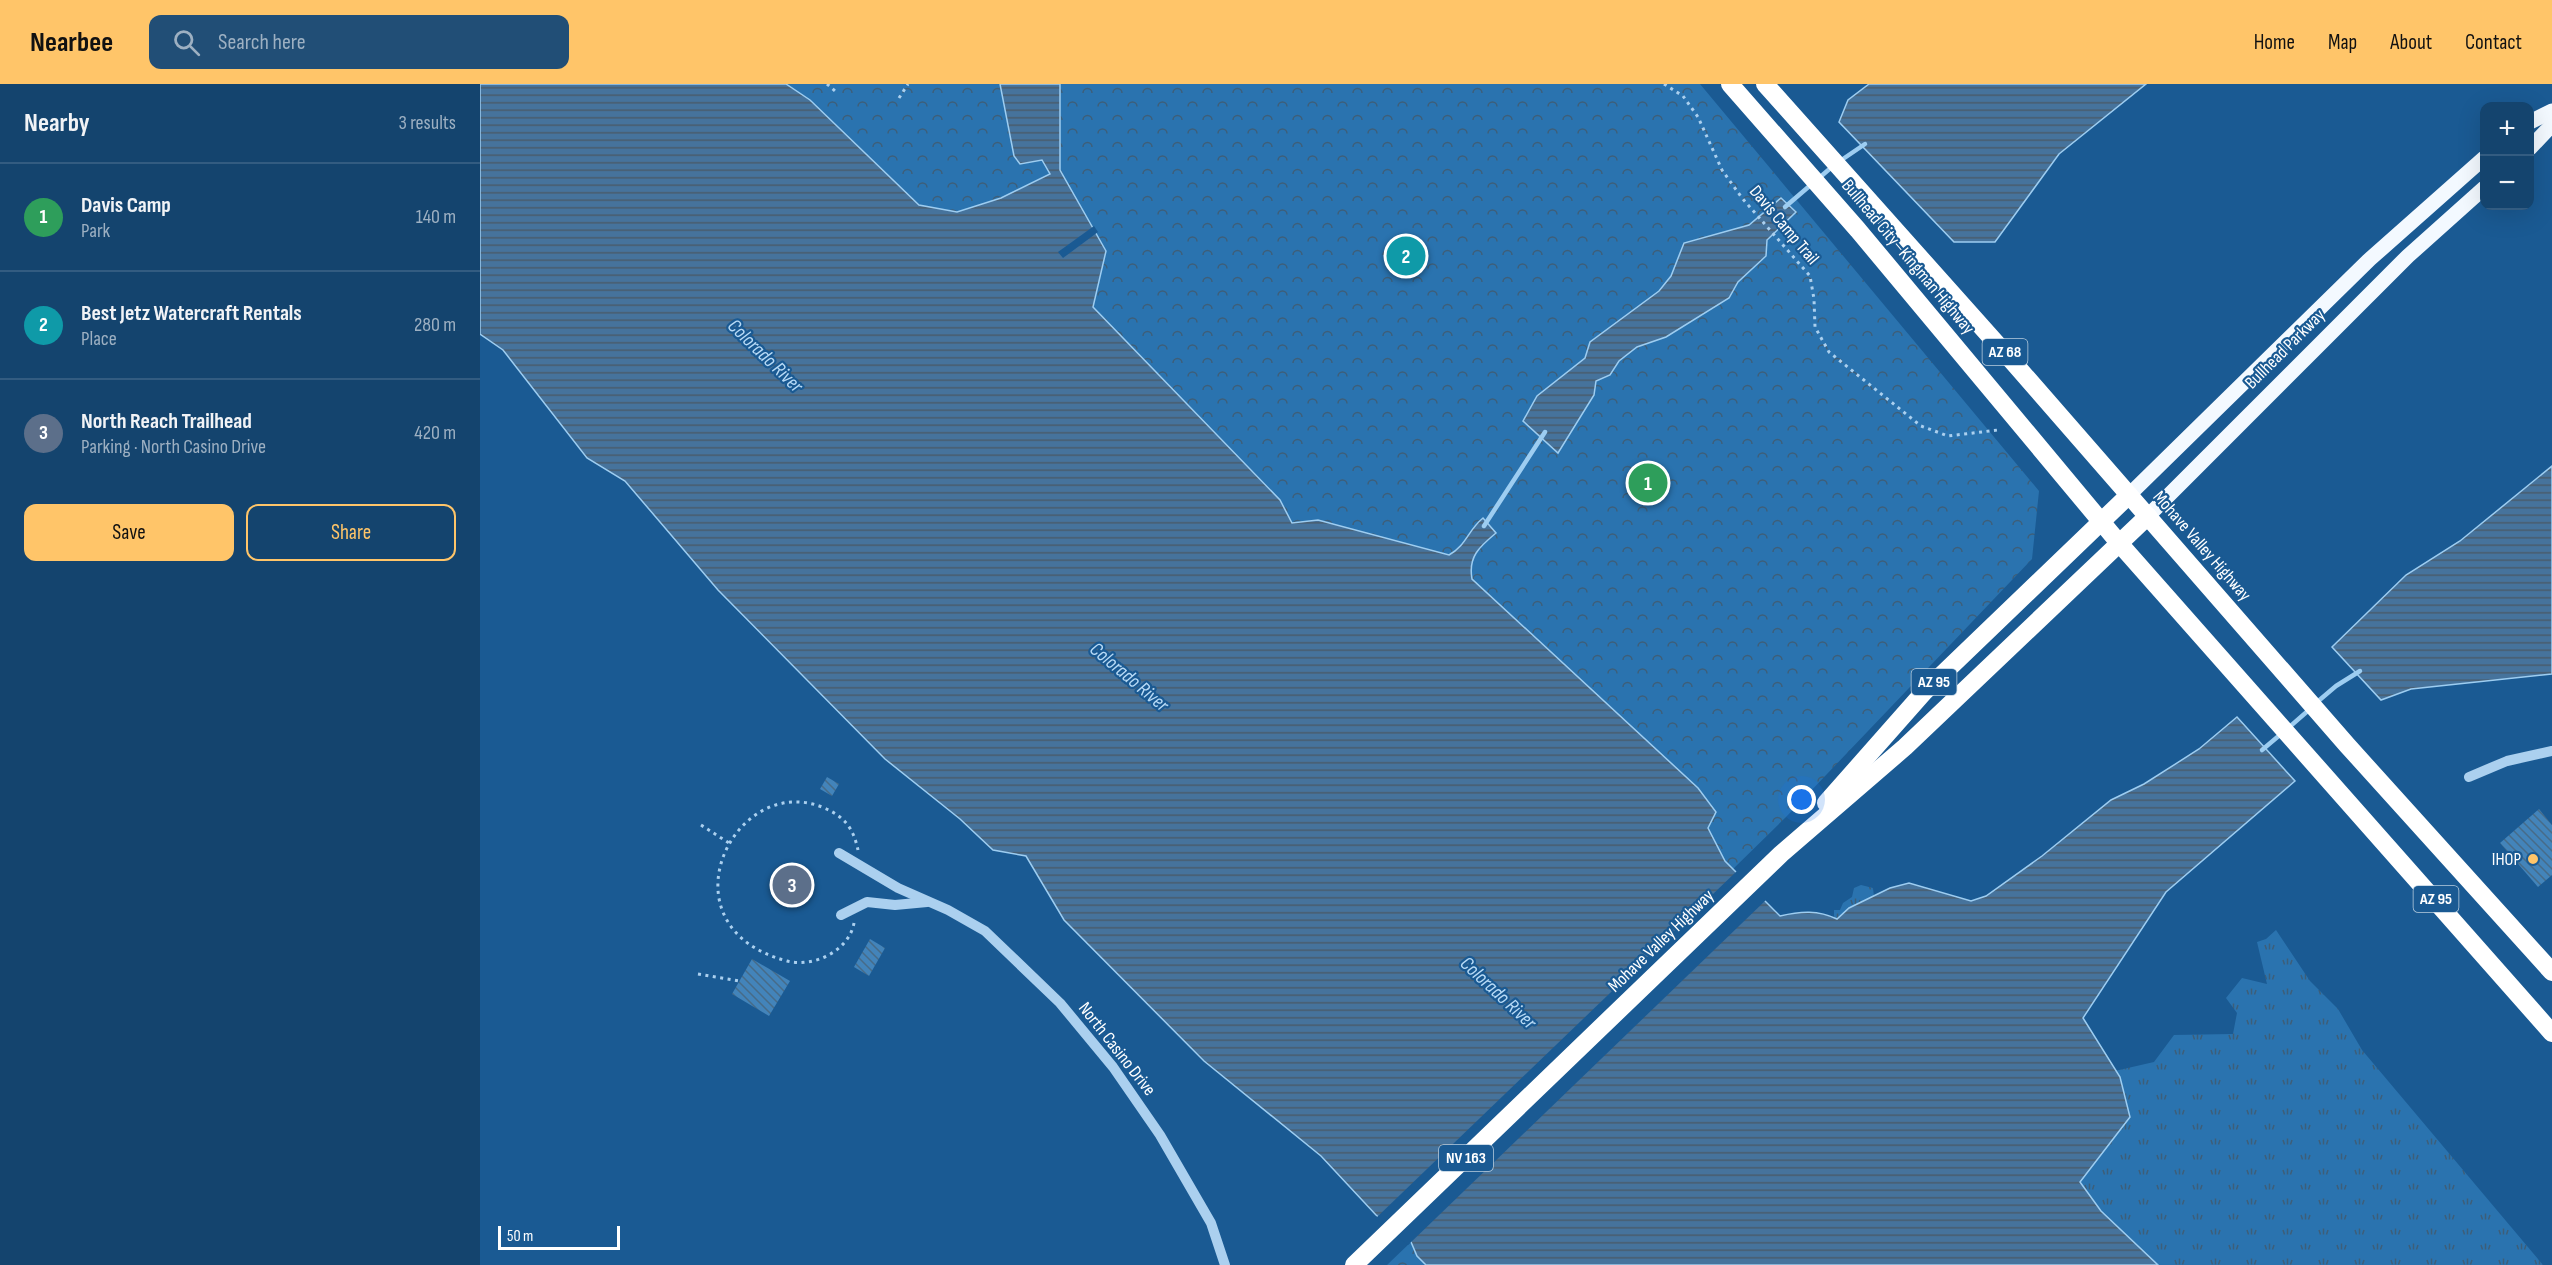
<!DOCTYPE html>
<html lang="en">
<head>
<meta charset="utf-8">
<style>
	:root { --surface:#14446e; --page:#214e76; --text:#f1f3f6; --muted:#9db0c2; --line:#335c81; --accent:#ffc569 }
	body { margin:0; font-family:"Sofia Sans Condensed",sans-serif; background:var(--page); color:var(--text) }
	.controls { position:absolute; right:18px; top:18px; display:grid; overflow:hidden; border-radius:12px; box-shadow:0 6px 24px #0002 }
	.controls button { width:54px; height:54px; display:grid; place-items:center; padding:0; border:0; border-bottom:2px solid var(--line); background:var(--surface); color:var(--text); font:30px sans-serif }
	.scale { position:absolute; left:18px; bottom:15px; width:122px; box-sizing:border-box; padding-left:6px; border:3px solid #fff; border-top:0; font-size:16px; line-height:21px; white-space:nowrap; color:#fff; -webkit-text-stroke:4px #1a5a93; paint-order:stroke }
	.you { position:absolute; left:1322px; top:716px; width:21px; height:21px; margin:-15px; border:4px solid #fff; border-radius:50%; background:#1a73e8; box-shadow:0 0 0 9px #1a73e833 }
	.badge { display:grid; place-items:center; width:39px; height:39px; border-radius:50%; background:var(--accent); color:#fff; font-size:20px; font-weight:700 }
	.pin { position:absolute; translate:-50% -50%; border:3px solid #fff; box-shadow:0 2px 6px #0006 }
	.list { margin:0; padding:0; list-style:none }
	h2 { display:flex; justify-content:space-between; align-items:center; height:78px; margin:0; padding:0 24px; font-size:26px }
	h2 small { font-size:20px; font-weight:400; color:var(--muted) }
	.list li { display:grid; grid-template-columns:39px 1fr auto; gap:18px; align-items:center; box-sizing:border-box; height:108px; padding:0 24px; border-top:2px solid var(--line) }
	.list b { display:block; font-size:22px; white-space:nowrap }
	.list p { margin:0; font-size:20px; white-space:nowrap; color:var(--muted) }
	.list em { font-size:20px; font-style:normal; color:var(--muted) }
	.actions { display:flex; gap:12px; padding:18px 24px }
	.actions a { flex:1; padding:14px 0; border:2px solid var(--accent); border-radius:12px; text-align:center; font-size:21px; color:var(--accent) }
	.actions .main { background:var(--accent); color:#111 }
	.icon { flex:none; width:33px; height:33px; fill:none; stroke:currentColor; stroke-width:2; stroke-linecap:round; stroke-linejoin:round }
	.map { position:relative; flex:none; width:2072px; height:1181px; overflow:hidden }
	header { display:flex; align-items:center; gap:36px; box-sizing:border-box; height:84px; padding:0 30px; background:var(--accent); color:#111 }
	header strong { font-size:28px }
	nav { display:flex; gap:33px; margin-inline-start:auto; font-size:21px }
	.search { width:420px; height:54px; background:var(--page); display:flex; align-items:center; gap:15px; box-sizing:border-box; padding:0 21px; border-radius:12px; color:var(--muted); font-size:22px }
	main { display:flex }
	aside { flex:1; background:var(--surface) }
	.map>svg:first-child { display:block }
	.grass { fill:url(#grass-tufts) }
	.forest { fill:url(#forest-crowns) }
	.water { fill:url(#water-rules); stroke:#9dcdf1; stroke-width:1.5 }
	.pier { fill:#1a5a93 }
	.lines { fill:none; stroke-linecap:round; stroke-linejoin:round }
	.stream { stroke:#9dcdf1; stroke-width:4.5 }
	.building { fill:url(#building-back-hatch) }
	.path { stroke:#abd0ef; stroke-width:3; stroke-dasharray:3 4.5; stroke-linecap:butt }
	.minor { stroke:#abd0ef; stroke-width:10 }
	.major { stroke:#f3f9ff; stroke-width:15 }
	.highway { stroke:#fff; stroke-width:18 }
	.poi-dot { fill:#ffc569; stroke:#1a5a93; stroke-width:2 }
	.labels { text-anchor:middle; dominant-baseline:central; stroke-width:4.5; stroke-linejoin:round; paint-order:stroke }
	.shield { fill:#1a5a93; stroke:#bacedf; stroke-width:1.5 }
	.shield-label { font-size:16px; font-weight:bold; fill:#fff }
	.street-label { font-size:18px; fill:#fff; stroke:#1a5a93 }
	.poi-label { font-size:18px; fill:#fff; stroke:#1a5a93; text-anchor:end }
	.water-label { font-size:20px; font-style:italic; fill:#b7daf6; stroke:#1a5a93 }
</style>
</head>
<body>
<header>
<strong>Nearbee</strong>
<div class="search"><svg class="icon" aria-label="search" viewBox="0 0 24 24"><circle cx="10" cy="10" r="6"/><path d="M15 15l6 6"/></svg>Search here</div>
<nav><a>Home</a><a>Map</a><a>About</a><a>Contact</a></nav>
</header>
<main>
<aside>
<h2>Nearby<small>3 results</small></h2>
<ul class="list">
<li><span class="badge" style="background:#2e9e5b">1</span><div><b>Davis Camp</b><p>Park</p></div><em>140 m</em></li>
<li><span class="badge" style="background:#0f9aa8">2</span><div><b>Best Jetz Watercraft Rentals</b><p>Place</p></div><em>280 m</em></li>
<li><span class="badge" style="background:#5c6f8a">3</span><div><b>North Reach Trailhead</b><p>Parking · North Casino Drive</p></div><em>420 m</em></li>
</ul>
<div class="actions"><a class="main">Save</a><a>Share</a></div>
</aside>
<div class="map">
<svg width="2072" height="1181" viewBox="0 0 2072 1181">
	<defs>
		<pattern id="grass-tufts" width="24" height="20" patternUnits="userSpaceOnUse" patternTransform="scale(1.5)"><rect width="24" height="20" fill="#2a73af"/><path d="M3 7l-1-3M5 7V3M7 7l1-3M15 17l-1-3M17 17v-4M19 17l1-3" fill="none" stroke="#3d5e79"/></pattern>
		<pattern id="forest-crowns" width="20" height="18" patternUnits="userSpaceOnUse" patternTransform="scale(1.5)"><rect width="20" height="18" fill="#2a73af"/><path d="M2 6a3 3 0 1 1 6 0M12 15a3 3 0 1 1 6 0" fill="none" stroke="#3d5e79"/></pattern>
		<pattern id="water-rules" width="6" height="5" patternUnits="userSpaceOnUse" patternTransform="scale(1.5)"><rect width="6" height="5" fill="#46739c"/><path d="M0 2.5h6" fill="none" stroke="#4a5c6c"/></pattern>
		<pattern id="building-back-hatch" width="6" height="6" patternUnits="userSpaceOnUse" patternTransform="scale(1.5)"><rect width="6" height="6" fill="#4384ba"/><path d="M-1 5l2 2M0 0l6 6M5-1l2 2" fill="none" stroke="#476b88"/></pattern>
	</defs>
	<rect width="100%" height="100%" fill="#1a5a93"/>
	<polygon class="grass" points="1381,801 1393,804 1394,813 1626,989 1674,978 1694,951 1753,950 1757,929 1746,914 1762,894 1787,900 1777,858 1786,855 1796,846 1830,897 1858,925 1882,966 2063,1181 1678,1181 1621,1127 1586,1078 1362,839 1354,834 1354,826 1360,826 1363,819 1372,813 1374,804"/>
	<g class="forest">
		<polygon points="306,0 1220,0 1559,407 1552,475 1306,733 1253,785 1245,777 1228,744 1236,728 1218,704 992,495 984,458 980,465 969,471 838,436 812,439 800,416 613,223 626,166 570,90 521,114 477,128 440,121 330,16"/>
		<polygon points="931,1158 937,1172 946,1181 907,1181"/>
	</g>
	<g class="water">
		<path d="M 0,0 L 306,0 L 330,16 L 439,121 L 477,128 L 521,114 L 570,90 L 562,76 L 540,80 L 534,72 L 520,0 L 580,0 L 580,86 L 626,167 L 613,223 L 800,416 L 812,439 L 838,436 L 969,471 C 986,462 988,446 1003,434 L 1016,449 C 999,463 988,473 992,495 L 1218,704 L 1236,728 L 1228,744 L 1245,777 L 1300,832 C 1321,827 1338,826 1357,835 L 1369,824 L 1410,804 L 1429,799 L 1491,817 L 1506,812 L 1562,772 L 1631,716 L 1664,700 L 1719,665 L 1757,633 L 1815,697 L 1686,808 L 1603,934 L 1640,993 L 1650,1033 L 1600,1098 L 1621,1127 L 1678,1181 L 946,1181 L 937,1172 L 931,1158 L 896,1131 L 841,1072 L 724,977 L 584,836 L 546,772 L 513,766 L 480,735 L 405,675 L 238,506 L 145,397 L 107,374 L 23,266 L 0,250 Z"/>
		<polygon points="1389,0 1666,0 1579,70 1515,158 1474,158 1359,38 1368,16"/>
		<polygon points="1301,114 1316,128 1287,156 1286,172 1258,198 1249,214 1186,253 1157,263 1139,277 1130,291 1116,297 1114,311 1078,369 1043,337 1057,312 1105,274 1110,258 1179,207 1191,192 1204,159 1269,141"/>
		<polygon points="2072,382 2072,590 1931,605 1901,616 1852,563 1926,491 1980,457"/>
	</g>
	<g class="pier">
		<polygon points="614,142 618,148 583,174 578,168"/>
		<polygon points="1258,786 1287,815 928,1161 895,1135"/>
	</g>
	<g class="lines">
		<g class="stream">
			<polyline points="1360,77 1385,60"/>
			<polyline points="1339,94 1353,82"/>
			<polyline points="1305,123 1333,99"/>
			<polyline points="1004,442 1065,348"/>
			<polyline points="1836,619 1856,602 1880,587"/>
			<polyline points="1807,645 1830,625"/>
			<polyline points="1782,666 1801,650"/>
		</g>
	</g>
	<g class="building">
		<polygon points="930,158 940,168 921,186 911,177"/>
		<polygon points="347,693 359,700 352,712 340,705"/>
		<polygon points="2059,725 2072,741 2072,791 2058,803 2020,759"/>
		<polygon points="390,855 405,864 389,892 374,883"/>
		<polygon points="272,875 310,897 289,932 252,910"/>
	</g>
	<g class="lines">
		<g class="path">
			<polyline points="347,0 355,7"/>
			<polyline points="1184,0 1203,12 1218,33 1242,86 1262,114 1330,192 1334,215 1335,243 1349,268 1441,342 1468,352 1518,346"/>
			<polyline points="419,14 428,0"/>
			<polyline points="221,741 249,759"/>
			<path d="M 374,839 C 369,867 333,884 307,877 C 178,843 253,688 342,723 C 364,732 373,743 378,766"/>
			<polyline points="218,890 259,897"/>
		</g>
		<g class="minor">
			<polyline points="1989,693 2027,677 2072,667"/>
			<polyline points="359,769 418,804 468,826 505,847 580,919 633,983 680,1051 731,1139 745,1181"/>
			<polyline points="361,831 387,818 415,821 447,818"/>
		</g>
		<g class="major">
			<polyline points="2050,38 2072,27"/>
			<polyline points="2050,64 2072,41"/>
			<polyline points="1649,411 1890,175 2004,74"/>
			<polyline points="1668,432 1928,172 2004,104"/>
		</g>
		<g class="highway">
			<polyline points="1250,0 1378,146 1639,459 2072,949"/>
			<polyline points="1285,0 1533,278 1867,661 2072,888"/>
			<polyline points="1346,719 1444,608 1649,411"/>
			<polyline points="874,1181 1301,770 1425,663 1668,432"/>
		</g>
	</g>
	<circle class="poi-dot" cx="2053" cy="775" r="6"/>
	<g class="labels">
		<g class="shield">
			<rect x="1502.5" y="255" width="45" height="26" rx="4.5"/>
			<rect x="1431.5" y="585" width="45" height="26" rx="4.5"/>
			<rect x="1933.5" y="802" width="45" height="26" rx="4.5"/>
			<rect x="959" y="1061" width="54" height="26" rx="4.5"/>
		</g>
		<g class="shield-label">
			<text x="1525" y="268">AZ 68</text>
			<text x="1454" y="598">AZ 95</text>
			<text x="1956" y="815">AZ 95</text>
			<text x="986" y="1074">NV 163</text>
		</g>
		<g class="street-label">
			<text transform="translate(1304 141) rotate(50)">Davis Camp Trail</text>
			<text transform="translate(1428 173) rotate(50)">Bullhead City–Kingman Highway</text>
			<text transform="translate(1805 265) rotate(-45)">Bullhead Parkway</text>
			<text transform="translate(1722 462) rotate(49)">Mohave Valley Highway</text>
			<text transform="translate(1181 857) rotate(-44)">Mohave Valley Highway</text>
			<text transform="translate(637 965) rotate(52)">North Casino Drive</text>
		</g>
		<g class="poi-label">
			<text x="2041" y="775">IHOP</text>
		</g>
		<g class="water-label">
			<text transform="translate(285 272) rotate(44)">Colorado River</text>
			<text transform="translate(649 593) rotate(40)">Colorado River</text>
			<text transform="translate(1018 909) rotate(43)">Colorado River</text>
		</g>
	</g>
</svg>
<div class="controls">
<button>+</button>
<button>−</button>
</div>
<div class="scale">50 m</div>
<div class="you"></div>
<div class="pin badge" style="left:1168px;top:399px;background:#2e9e5b">1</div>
<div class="pin badge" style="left:926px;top:172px;background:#0f9aa8">2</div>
<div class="pin badge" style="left:312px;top:801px;background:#5c6f8a">3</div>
</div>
</main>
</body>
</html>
